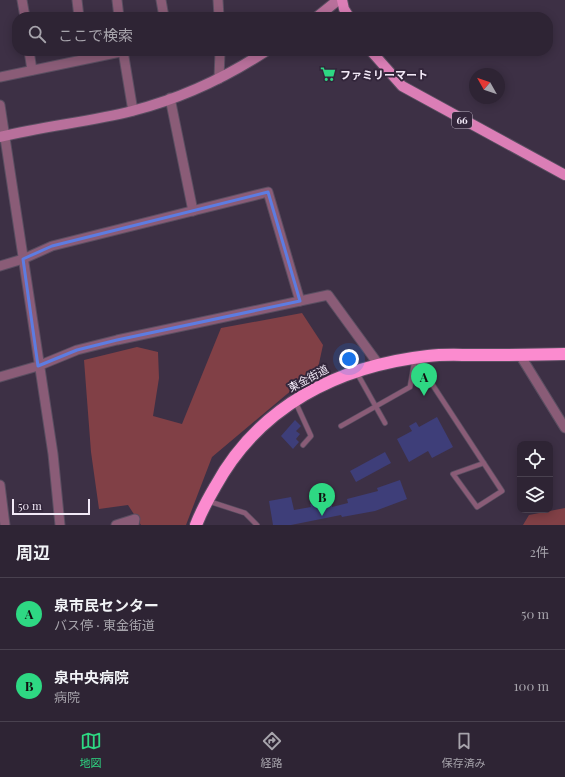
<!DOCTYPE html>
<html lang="ja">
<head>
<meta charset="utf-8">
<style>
	:root { --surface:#2e2434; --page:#362c3c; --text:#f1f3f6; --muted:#a7a4ac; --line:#49414f; --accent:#2ed883 }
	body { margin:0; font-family:"Playfair Display","Noto Sans JP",serif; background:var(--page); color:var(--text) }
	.controls { position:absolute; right:12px; bottom:12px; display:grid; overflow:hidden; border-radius:8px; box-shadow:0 2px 10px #0003 }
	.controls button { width:36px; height:36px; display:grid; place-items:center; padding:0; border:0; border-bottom:1px solid var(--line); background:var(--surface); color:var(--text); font:20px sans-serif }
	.compass { position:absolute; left:469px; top:68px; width:36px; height:36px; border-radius:50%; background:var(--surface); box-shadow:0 2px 10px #0003; rotate:310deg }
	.scale { position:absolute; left:12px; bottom:10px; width:78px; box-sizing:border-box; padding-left:4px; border:2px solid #f2e9f7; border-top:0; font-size:11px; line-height:14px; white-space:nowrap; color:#f2e9f7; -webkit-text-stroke:3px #33263b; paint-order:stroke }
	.you { position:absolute; left:349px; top:359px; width:14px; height:14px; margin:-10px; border:3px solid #fff; border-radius:50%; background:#1a73e8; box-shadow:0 0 0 6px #1a73e833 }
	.badge { display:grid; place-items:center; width:26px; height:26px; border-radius:50%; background:var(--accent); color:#111; font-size:13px; font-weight:700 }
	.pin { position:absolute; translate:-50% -33px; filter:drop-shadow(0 1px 2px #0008) }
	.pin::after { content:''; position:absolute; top:21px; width:14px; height:12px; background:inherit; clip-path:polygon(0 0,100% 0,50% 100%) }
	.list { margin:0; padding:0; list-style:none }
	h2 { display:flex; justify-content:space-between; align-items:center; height:52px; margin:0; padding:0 16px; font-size:17px }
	h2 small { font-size:13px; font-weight:400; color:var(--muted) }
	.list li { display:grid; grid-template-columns:26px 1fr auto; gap:12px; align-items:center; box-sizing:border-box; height:72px; padding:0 16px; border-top:1px solid var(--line) }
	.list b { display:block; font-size:15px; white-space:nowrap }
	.list p { margin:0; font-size:13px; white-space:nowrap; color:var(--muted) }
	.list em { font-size:13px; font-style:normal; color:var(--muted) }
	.icon { flex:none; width:22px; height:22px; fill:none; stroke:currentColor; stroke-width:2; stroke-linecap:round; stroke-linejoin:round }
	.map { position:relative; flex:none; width:565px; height:525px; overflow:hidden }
	.search { position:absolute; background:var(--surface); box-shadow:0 2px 10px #0003; left:12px; right:12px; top:12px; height:44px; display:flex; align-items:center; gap:10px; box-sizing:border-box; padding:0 14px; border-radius:16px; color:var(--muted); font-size:15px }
	.sheet { height:196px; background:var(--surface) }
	nav { display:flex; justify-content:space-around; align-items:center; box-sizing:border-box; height:56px; border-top:1px solid var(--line); background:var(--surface); font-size:11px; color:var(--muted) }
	nav a { display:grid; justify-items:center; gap:2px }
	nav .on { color:var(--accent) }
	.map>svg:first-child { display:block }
	.green { fill:#814046 }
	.building { fill:#3e3e79 }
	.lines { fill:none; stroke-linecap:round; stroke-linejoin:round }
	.lane-casing { stroke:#5a4e61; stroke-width:6 }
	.street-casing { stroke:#5a4e61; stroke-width:11 }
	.secondary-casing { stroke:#5a4e61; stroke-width:12 }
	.primary-casing { stroke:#5a4e61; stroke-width:12 }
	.highway-casing { stroke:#5a4e61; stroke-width:14 }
	.lane { stroke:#8a5c77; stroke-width:4.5 }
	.street { stroke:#8a5c77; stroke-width:9 }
	.secondary { stroke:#b8709b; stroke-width:10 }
	.primary { stroke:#db7eb6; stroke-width:10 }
	.highway { stroke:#fb8bcf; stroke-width:12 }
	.marked { fill:none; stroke:#5d7ce1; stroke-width:3; stroke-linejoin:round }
	.labels { text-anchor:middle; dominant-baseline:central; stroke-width:4; stroke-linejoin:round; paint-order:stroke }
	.shield { fill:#33263b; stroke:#b9aebf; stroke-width:1 }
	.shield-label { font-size:10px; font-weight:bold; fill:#f2e9f7 }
	.poi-label { font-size:11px; font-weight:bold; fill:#f2e9f7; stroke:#33263b; text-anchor:start }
	.street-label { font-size:11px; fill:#f2e9f7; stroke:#33263b }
</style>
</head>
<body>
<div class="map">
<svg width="565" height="525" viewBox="0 0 565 525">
	<rect width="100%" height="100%" fill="#3d3045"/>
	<g class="green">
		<polygon points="302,313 323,345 318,368 212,457 186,525 141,525 128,505 99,509 91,452 84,360 137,347 158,352 159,378 153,416 182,424 221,328"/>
		<polygon points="565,508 565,525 523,525 529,515"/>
	</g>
	<g class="building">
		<polygon points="437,417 453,447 432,458 428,451 409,462 397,439 412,431 409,426 416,422 419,427"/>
		<polygon points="295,420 301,426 296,431 300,434 296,439 299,442 293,449 281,436"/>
		<polygon points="385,452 391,463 356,482 350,471"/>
		<polygon points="400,480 407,499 375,511 342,517 341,515 291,525 273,525 269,501 291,497 294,510 311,507 310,504 316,503 314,492 329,489 330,496 318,503 326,501 328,506 332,505 332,507 348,503 347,499 378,491 377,488"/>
	</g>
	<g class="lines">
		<g class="lane-casing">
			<g id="lane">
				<polyline points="357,373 385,423"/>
				<polyline points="295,401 311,436 303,445"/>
				<polyline points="341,426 410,387 415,358 502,491 477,507 453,474 484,463"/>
				<polyline points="208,501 245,513 257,525"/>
			</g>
		</g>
		<g class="street-casing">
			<g id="street">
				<polyline points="22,0 25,17"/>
				<polyline points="77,0 79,17"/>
				<polyline points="117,0 119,17"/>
				<polyline points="161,0 164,17"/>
				<polyline points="218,0 219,17"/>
				<polyline points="29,51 32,70"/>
				<polyline points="123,51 133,111"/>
				<polyline points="0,77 125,51"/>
				<polyline points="219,79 220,51"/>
				<polyline points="170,98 193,211"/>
				<polyline points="0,105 53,454 60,525"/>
				<polyline points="0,266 23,259 52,246 268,192 300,301"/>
				<polyline points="520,355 565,428"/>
				<polyline points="0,377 38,366 77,350 117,340 328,295 379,365"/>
				<polyline points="0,485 5,525"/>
				<polyline points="116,525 135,519 134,525"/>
			</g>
		</g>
		<g class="secondary-casing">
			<g id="secondary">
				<polyline points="317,17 338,0"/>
				<path d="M 0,137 C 44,126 89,122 132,111 C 179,99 225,78 266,51"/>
			</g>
		</g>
		<g class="primary-casing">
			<g id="primary">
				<polyline points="342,0 344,9 349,17"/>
				<polyline points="371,51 402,86 565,175"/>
			</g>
		</g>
		<g class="highway-casing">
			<path id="highway" d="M 196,525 C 201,512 208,499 215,487 C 259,406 338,366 428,356 C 443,354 459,355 474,355 C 504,355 535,355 565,354"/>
		</g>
		<use href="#lane" class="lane"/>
		<use href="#street" class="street"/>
		<use href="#secondary" class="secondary"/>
		<use href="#primary" class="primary"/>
		<use href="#highway" class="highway"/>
	</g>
	<path class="marked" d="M 268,192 L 300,301 L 117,340 L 77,350 L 38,366 L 23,259 L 52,246 Z"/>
	<defs>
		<g id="supermarket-bare" transform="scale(1.2)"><path d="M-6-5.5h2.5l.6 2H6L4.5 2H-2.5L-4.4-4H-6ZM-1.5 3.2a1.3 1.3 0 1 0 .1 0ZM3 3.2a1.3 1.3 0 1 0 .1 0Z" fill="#2ed883" stroke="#33263b" stroke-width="2.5" paint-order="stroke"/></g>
	</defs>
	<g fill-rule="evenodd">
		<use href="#supermarket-bare" x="328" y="74"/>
	</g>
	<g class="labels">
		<rect class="shield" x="452" y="112" width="20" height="16" rx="3"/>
		<g class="shield-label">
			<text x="462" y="120">66</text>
		</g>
		<g class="poi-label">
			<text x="340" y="74">ファミリーマート</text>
		</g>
		<g class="street-label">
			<text transform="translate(308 378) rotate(-28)">東金街道</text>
		</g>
	</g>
</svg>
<div class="controls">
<button><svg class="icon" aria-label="locate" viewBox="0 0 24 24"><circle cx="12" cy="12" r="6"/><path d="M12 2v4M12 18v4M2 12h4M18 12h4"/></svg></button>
<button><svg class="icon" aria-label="layers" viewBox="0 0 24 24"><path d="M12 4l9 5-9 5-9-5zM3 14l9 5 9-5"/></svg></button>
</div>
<svg class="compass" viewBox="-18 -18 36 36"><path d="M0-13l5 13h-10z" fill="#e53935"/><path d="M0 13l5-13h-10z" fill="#a7a4ac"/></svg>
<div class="scale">50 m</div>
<div class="you"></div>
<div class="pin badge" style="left:424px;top:396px">A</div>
<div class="pin badge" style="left:322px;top:516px">B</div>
<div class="search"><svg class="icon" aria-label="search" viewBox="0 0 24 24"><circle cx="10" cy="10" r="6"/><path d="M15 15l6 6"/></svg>ここで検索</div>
</div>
<section class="sheet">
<h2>周辺<small>2件</small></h2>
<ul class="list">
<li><span class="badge">A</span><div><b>泉市民センター</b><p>バス停 · 東金街道</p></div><em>50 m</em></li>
<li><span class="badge">B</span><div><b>泉中央病院</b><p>病院</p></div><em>100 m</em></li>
</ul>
</section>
<nav>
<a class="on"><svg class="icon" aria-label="map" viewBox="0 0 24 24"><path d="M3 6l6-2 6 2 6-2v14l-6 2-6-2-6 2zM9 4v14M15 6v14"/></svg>地図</a>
<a><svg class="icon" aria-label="directions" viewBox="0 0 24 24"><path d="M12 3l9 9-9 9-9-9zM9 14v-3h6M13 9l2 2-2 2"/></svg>経路</a>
<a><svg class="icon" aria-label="saved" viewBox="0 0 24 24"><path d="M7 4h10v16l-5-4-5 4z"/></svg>保存済み</a>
</nav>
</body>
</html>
